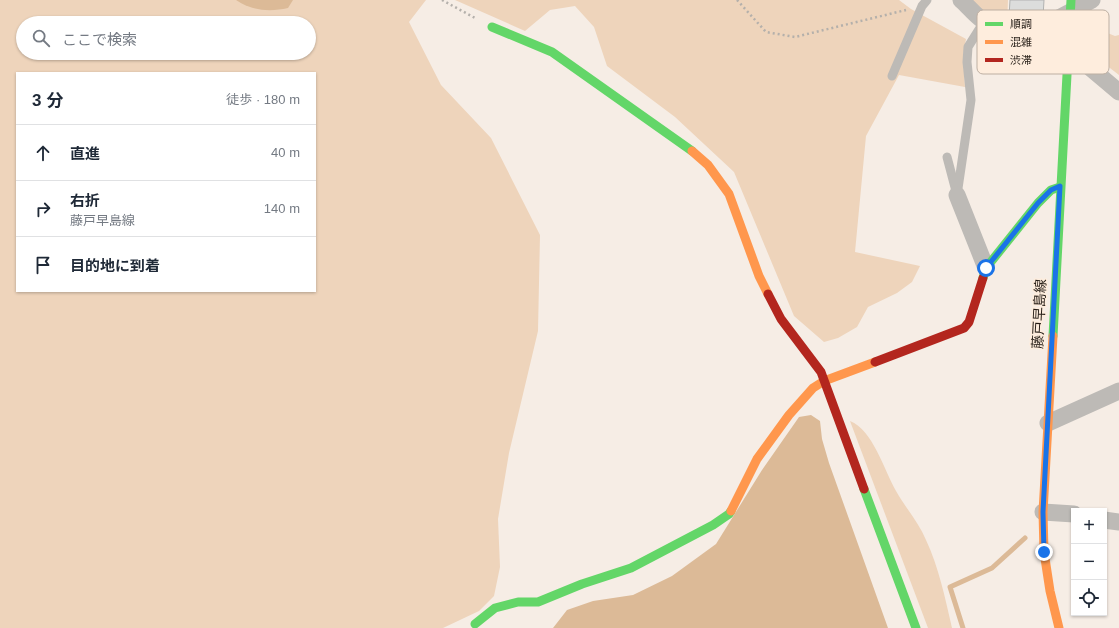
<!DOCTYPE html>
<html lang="ja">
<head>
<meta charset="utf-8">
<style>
	:root { --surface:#fff; --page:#f6f6f7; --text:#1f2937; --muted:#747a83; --line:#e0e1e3 }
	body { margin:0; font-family:Arial,"Noto Sans JP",sans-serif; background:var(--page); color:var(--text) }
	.controls { position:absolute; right:12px; bottom:12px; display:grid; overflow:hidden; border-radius:0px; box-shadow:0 1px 3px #0004 }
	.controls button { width:36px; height:36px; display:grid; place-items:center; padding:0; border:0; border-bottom:1px solid var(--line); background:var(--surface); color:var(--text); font:20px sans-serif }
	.stop { position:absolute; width:12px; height:12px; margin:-9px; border:3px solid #1a73e8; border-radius:50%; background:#fff }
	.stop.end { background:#1a73e8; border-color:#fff; box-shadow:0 1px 4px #0008 }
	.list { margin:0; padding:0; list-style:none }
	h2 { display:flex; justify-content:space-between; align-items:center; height:52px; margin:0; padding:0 16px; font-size:17px }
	h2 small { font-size:13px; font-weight:400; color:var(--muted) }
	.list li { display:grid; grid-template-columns:26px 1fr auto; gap:12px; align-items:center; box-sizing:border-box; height:56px; padding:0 16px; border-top:1px solid var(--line) }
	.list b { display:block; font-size:15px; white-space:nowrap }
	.list p { margin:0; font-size:13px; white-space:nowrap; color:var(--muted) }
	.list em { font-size:13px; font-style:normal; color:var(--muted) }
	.icon { flex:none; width:22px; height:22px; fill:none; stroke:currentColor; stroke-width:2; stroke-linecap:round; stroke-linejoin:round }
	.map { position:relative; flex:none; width:1119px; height:628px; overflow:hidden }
	.search { position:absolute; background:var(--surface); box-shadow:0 1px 3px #0004; left:16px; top:16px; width:300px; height:44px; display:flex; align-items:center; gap:10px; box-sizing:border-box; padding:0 14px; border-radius:22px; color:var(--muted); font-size:15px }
	.panel { position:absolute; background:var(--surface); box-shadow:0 1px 3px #0004; left:16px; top:72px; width:300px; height:220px; border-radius:0px }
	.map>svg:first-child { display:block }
	.green { fill:#eed4bb; fill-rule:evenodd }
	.water { fill:#dcba97 }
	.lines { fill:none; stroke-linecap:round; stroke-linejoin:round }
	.stream { stroke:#dcba97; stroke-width:5 }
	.building { fill:#dcdddc; stroke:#b1b2b1 }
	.path { stroke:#b4b0ab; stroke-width:2.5; stroke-dasharray:2 3; stroke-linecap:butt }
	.lane { stroke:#bdbab6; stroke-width:9 }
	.street { stroke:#bdbab6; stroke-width:17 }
	.fast { stroke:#63d668; stroke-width:9 }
	.slow { stroke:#ff974d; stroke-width:9 }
	.jam { stroke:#b3261e; stroke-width:9 }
	.route { stroke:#1a73e8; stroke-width:5 }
	.labels { text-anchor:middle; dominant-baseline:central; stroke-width:3; stroke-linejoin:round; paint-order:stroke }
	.street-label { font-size:14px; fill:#261e17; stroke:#feeddd }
	.key { fill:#feeddd; stroke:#bdafa2; stroke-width:1 }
	.key-label { font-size:11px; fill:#261e17 }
</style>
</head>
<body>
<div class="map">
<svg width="1119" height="628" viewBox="0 0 1119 628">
	<rect width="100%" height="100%" fill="#f6ede5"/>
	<g class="green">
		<path d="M 0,0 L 426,0 L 409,22 L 441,85 L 491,138 L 540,235 L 538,331 L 509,453 L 498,519 L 500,567 L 494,596 L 479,611 L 443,628 L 0,628 ZM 23,23 L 309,23 L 309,53 L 23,53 ZM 17,73 L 315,73 L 315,291 L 17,291 Z"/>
		<polygon points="455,0 899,0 911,9 966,39 963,56 965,87 899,75 866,136 855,252 920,266 912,282 897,293 868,307 857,327 838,338 824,342 794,316 734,172 675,117 607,66 594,27 575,6 550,10 525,31"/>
		<polygon points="969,0 1008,0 1007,25 987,16"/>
		<polygon points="1090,26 1115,36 1119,35 1119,75 1088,51"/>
		<path d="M 850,421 C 873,430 884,470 896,491 C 905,507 919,523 926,540 C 939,568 945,598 952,628 L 928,628 Z"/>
	</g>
	<g class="water">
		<path d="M 236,0 L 293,0 L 288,8 C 270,12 252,11 236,0 Z"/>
		<polygon points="811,415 820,421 822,439 829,463 888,628 553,628 567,610 593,601 633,595 672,576 716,544 762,470 799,417"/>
	</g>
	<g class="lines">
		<polyline class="stream" points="963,628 950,587 992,568 1025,538"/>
	</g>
	<polygon class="building" points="1010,0 1044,0 1043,17 1009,17"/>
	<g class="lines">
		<g class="path">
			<polyline points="442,0 475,18"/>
			<polyline points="737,0 766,32 795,37 906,10"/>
		</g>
		<g class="lane">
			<polyline points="892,76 922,6 927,0"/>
			<polyline points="947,157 956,191"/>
			<polyline points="957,195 971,100 967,62 968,47 985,20"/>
		</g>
		<g class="street">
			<path d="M 961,0 C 968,6 974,14 981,19 C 993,27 1011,33 1025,31 C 1043,29 1075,9 1092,0"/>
			<polyline points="1068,49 1119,92"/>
			<polyline points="957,195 986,268"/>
			<polyline points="1048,423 1119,391"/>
			<polyline points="1043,512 1074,514"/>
			<polyline points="1104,520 1119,522"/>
		</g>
		<g class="fast">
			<polyline points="492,27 552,52 692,151"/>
			<polyline points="983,278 986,268 1038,203 1051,190 1060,187"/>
			<polyline points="1053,336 1071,0"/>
			<polyline points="864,489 916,628"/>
			<polyline points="475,624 495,608 518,602 538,602 582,584 631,568 713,525 729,514 731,511"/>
		</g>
		<g class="slow">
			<polyline points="692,151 708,165 729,194 759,276 768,294"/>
			<polyline points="1053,336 1043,512 1044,552 1050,591 1059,628"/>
			<polyline points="731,511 757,459 789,415 813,388 824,381 875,362"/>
		</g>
		<g class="jam">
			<polyline points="768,294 781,319 821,372 864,489"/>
			<polyline points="875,362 964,328 969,322 983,278"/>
		</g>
	</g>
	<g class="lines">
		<polyline class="route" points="986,268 1038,203 1051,190 1060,186 1043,512 1044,552"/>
	</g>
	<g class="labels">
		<g class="street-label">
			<text transform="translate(1039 314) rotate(-87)">藤戸早島線</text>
		</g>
	</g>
	<rect x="977" y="10" width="132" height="64" rx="6" class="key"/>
	<rect x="985" y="22" width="18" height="4" fill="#63d668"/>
	<rect x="985" y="40" width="18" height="4" fill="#ff974d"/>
	<rect x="985" y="58" width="18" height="4" fill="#b3261e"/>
	<g class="key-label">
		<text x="1010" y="28">順調</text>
		<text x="1010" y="46">混雑</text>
		<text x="1010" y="64">渋滞</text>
	</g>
</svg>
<div class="controls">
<button>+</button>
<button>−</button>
<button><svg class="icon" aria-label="locate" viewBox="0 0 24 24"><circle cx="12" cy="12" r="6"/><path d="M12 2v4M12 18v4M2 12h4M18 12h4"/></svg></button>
</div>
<div class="stop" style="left:986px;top:268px"></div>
<div class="stop end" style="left:1044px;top:552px"></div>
<div class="search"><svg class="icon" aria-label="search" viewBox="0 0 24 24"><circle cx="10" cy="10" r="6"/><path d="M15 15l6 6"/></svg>ここで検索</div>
<section class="panel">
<h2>3 分<small>徒歩 · 180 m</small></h2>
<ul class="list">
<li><svg class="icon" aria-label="ahead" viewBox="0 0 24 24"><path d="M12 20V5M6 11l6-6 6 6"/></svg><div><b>直進</b></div><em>40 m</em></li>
<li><svg class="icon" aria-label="right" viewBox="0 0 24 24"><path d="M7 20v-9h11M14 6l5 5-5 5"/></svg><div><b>右折</b><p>藤戸早島線</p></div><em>140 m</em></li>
<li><svg class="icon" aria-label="arrive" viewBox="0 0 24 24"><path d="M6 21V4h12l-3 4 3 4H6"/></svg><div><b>目的地に到着</b></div></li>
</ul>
</section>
</div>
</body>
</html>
